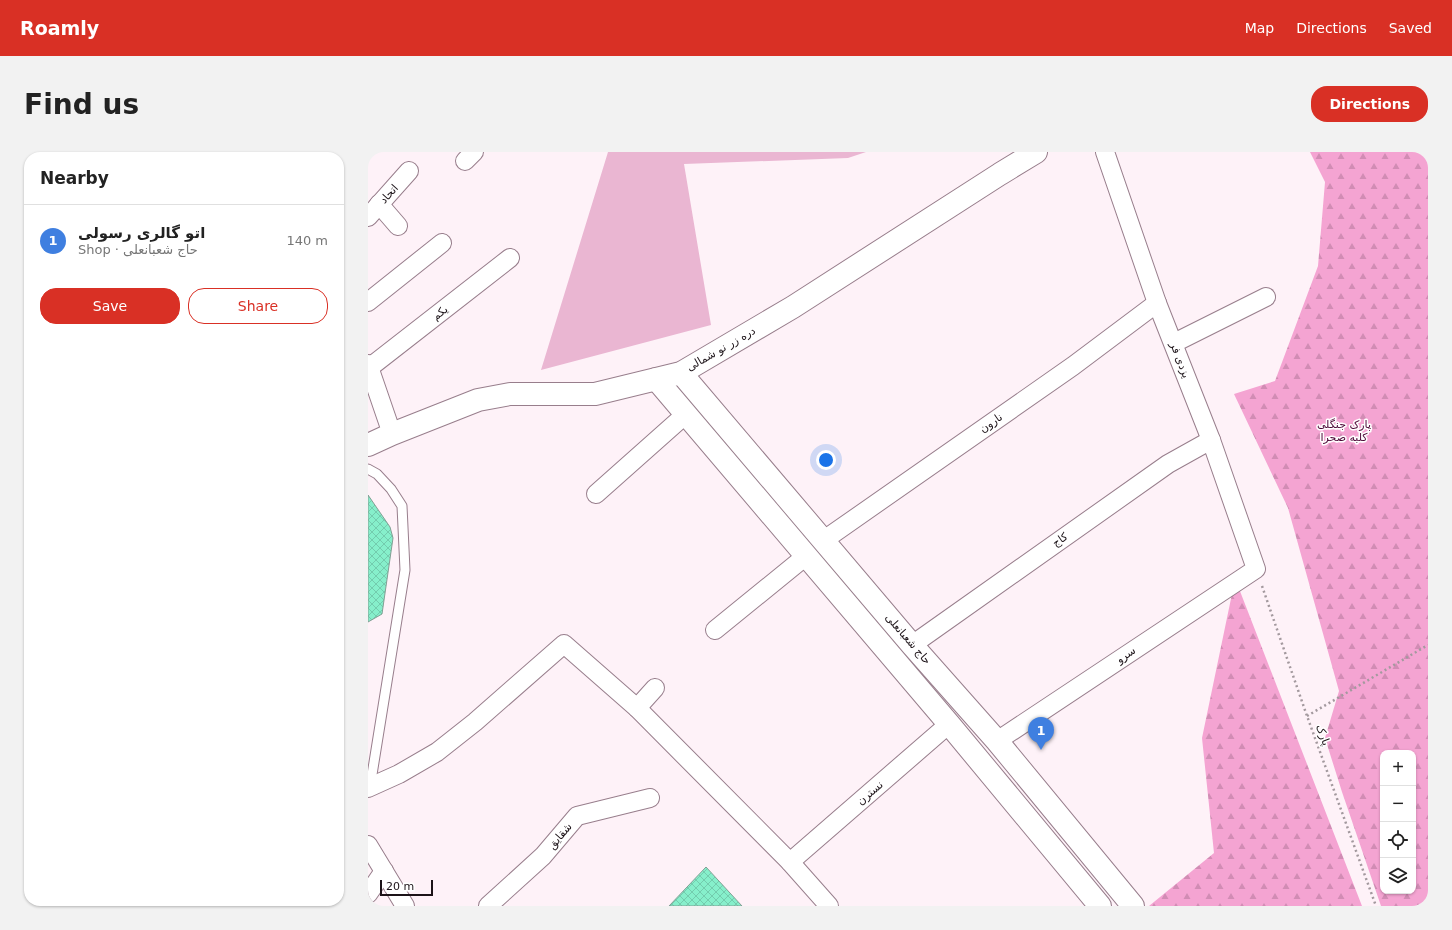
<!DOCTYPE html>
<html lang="en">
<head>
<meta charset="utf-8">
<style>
	:root { --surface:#fff; --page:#f2f2f2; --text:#222; --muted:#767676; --line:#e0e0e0; --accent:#d93025 }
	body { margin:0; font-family:"DejaVu Sans",Cairo,sans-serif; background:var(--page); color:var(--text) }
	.controls { position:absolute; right:12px; bottom:12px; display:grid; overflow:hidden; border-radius:8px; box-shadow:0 1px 3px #0004 }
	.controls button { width:36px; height:36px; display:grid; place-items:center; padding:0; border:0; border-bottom:1px solid var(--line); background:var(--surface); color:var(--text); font:20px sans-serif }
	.scale { position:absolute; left:12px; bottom:10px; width:53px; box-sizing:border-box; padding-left:4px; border:2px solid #1c1318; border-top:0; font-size:11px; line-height:14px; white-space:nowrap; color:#1c1318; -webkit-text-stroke:3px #fff; paint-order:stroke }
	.you { position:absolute; left:458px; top:308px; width:14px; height:14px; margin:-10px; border:3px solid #fff; border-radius:50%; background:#1a73e8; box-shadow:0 0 0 6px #1a73e833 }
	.badge { display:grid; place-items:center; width:26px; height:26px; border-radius:50%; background:var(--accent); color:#fff; font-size:13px; font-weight:700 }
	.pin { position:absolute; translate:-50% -33px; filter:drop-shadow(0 1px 2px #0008) }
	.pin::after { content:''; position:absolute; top:21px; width:14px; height:12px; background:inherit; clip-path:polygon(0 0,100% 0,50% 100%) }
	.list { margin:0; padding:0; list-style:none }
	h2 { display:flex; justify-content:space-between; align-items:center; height:52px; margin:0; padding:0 16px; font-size:17px }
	h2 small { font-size:13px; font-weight:400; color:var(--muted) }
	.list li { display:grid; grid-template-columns:26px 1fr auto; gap:12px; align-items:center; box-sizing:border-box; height:72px; padding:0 16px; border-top:1px solid var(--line) }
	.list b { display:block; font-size:15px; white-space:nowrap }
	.list p { margin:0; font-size:13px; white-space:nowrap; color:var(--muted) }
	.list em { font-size:13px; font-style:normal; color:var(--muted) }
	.actions { display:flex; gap:8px; padding:12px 16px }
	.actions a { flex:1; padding:9px 0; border:1px solid var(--accent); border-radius:16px; text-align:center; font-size:14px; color:var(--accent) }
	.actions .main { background:var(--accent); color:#fff }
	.icon { flex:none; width:22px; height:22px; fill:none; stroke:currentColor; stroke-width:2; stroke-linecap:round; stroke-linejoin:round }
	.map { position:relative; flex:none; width:1060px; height:754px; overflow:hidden; border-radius:16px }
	header { display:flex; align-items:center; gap:24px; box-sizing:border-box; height:56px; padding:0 20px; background:var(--accent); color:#fff }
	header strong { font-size:19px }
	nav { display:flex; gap:22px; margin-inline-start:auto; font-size:14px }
	.intro { display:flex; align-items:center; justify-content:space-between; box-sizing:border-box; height:96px; padding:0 24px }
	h1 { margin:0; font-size:28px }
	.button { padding:10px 18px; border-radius:16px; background:var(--accent); color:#fff; font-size:14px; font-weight:700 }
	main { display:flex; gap:24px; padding:0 24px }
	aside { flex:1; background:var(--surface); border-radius:16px; box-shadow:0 1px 3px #0004 }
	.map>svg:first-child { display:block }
	.forest { fill:url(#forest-firs); fill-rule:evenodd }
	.garden { fill:#eab6d2 }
	.building { fill:url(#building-cross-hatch); stroke:#829f94 }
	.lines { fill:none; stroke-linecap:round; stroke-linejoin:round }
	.service-casing { stroke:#987e8c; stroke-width:11 }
	.minor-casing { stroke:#987e8c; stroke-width:20 }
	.tertiary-casing { stroke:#987e8c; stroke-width:24 }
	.path { stroke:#a3999e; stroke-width:2.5; stroke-dasharray:2 3; stroke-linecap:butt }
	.service { stroke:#fff; stroke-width:9 }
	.minor { stroke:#fff; stroke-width:18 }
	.tertiary { stroke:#fff; stroke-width:22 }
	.labels { text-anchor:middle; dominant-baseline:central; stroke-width:3; stroke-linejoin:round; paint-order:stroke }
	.street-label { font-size:11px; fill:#1c1318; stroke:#fff }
	.park-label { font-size:11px; fill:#4c0636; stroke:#fff }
</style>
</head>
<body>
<header>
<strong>Roamly</strong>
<nav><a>Map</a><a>Directions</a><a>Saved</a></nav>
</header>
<div class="intro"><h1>Find us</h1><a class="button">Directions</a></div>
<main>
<aside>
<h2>Nearby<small></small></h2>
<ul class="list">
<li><span class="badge" style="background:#3f7fe0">1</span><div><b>اتو گالری رسولی</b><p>Shop · حاج شعبانعلی</p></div><em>140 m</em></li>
</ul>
<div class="actions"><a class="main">Save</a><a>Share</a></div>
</aside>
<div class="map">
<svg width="1060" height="754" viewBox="0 0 1060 754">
	<defs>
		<pattern id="forest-firs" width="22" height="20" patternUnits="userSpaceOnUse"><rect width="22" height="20" fill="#f4a4d2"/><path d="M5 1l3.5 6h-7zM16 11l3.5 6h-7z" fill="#d18cb4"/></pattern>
		<pattern id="building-cross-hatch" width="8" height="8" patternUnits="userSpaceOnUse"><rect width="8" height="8" fill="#86efcb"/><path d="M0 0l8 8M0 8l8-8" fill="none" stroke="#73ccae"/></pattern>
	</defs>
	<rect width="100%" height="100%" fill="#fef2f8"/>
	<g class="forest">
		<path d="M 942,0 L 1060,0 L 1060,754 L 1013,754 L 974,640 L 957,586 L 971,539 L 920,356 L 866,242 L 907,229 L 950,114 L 957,30 ZM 1015,601 L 1045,601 L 1045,739 L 1015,739 Z"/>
		<polygon points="870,434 994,754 781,754 846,701 834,586 865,437"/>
	</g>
	<polygon class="garden" points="240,0 498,0 480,6 316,12 343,173 173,218"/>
	<g class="building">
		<polygon points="0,343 22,375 25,386 14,462 0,470"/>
		<polygon points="338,715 374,754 301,754"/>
	</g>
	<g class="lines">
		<g class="service-casing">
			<polyline id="service" points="0,317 9,322 23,337 34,354 37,418 2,635"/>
		</g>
		<g class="minor-casing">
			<g id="minor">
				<polyline points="97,9 106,0"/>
				<polyline points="11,52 30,74"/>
				<polyline points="0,65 41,19"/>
				<polyline points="0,150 74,91"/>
				<polyline points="806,191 898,145"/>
				<polyline points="0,212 24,282"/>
				<polyline points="1,216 142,106"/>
				<polyline points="228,342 318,262"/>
				<polyline points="456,388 705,214 789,151"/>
				<polyline points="347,478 438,404"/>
				<polyline points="544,493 800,312 843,288"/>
				<polyline points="269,556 287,536"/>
				<polyline points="629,589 888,417 843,288 789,151 737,0"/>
				<polyline points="0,636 31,622 69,600 107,570 196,492 269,556 422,710 461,754"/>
				<polyline points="0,693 37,754"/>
				<polyline points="422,710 581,572"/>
				<polyline points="0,742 16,719"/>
				<polyline points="120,754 175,704 209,664 282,646"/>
			</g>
		</g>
		<g class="tertiary-casing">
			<g id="tertiary">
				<polyline points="313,221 544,493 629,589 765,754"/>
				<polyline points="288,227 581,572 732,754"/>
				<polyline points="0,293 24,282 110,248 142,242 227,242 313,221 425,155 632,22 668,0"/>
			</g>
		</g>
		<g class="path">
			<polyline points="894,434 939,564 1008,754"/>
			<polyline points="939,564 1060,493"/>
		</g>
		<use href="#service" class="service"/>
		<use href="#minor" class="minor"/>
		<use href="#tertiary" class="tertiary"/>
	</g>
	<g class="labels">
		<g class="street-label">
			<text transform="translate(21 42) rotate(-48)">اتحاد</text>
			<text transform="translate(72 161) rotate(-38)">یکم</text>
			<text transform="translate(353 197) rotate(-30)">دره زر نو شمالی</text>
			<text transform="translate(812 208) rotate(69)">یزدی فر</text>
			<text transform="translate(623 271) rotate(-35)">نارون</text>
			<text transform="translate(692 388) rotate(-35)">کاج</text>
			<text transform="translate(540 487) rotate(49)">حاج شعبانعلی</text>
			<text transform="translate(758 503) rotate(-34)">سرو</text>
			<text transform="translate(955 583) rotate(70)">پارک</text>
			<text transform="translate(502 641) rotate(-41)">نسترن</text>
			<text transform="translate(192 684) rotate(-50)">شقایق</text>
		</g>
		<g class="park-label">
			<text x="976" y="272">پارک جنگلی<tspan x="976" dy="13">کلبه صحرا</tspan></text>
		</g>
	</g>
</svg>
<div class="controls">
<button>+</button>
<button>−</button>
<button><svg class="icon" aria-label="locate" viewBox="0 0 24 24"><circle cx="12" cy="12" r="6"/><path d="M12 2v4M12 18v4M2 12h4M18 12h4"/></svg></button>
<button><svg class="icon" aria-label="layers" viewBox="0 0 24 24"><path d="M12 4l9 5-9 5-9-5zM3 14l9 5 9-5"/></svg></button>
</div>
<div class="scale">20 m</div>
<div class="you"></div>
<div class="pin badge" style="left:673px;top:598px;background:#3f7fe0">1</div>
</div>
</main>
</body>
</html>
